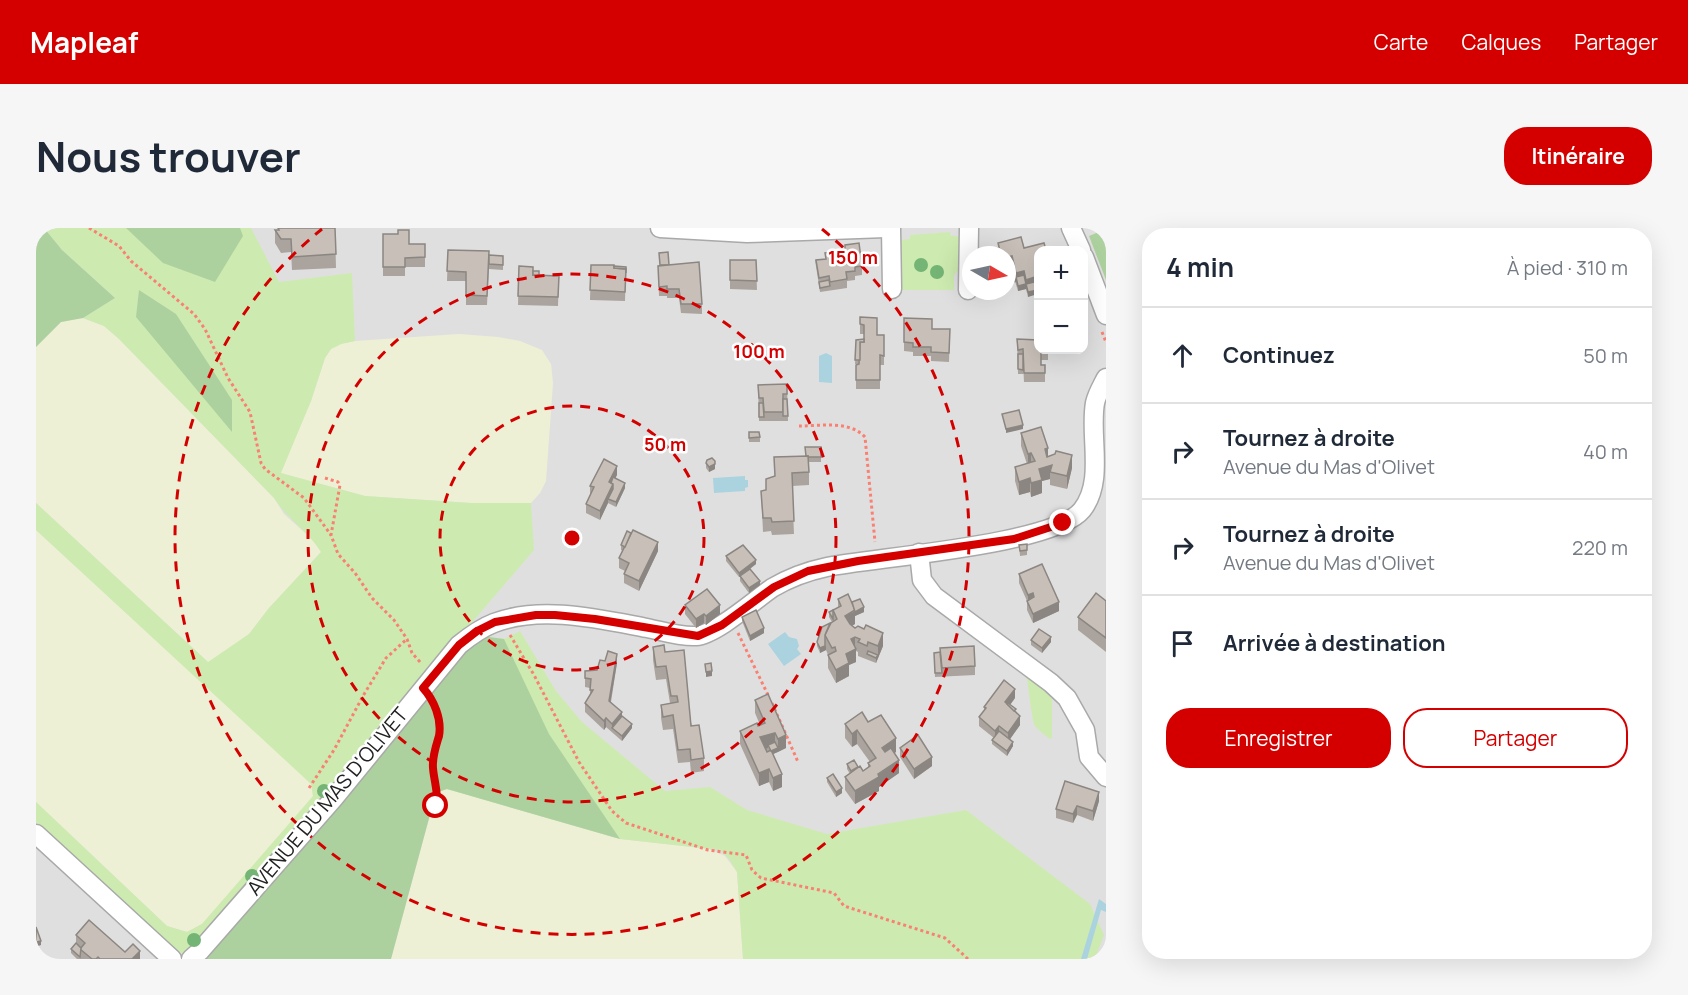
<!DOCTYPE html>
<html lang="fr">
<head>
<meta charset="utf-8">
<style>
	:root { --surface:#fff; --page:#f6f6f7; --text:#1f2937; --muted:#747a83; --line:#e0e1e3; --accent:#d40000 }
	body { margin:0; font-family:Manrope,sans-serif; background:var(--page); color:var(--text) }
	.controls { position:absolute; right:18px; top:18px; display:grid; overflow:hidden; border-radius:12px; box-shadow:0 6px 24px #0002 }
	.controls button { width:54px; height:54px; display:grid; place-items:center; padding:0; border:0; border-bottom:2px solid var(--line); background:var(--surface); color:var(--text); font:30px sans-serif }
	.compass { position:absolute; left:926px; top:18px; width:54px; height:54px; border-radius:50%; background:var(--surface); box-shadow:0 6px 24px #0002; rotate:99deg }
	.stop { position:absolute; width:18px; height:18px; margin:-14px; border:4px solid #d40000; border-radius:50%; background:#fff }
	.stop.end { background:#d40000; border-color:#fff; box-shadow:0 2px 6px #0008 }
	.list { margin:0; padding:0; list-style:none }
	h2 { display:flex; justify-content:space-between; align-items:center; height:78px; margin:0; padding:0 24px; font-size:26px }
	h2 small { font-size:20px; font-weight:400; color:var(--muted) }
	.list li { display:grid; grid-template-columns:39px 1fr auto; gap:18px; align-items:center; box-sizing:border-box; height:96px; padding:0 24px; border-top:2px solid var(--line) }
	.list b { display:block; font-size:22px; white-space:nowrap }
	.list p { margin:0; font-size:20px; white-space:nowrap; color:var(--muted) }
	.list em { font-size:20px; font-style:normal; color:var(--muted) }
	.actions { display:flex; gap:12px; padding:18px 24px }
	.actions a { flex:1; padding:14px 0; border:2px solid var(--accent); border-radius:24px; text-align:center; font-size:21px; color:var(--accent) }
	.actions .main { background:var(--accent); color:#fff }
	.icon { flex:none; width:33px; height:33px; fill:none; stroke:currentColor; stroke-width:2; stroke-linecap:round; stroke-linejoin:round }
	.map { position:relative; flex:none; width:1070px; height:731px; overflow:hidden; border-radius:24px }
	header { display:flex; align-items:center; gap:36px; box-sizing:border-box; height:84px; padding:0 30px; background:var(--accent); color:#fff }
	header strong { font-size:28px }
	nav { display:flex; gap:33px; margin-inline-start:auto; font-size:21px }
	.intro { display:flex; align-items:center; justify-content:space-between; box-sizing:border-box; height:144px; padding:0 36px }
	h1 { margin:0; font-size:42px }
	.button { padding:15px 27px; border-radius:24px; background:var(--accent); color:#fff; font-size:21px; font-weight:700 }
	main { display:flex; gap:36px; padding:0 36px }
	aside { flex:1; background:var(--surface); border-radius:24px; box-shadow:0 6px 24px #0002 }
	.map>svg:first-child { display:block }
	.residential { fill:#e0dfdf; fill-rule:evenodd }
	.farmland { fill:#eef0d5 }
	.grass { fill:#cdebb0 }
	.forest { fill:#add19e }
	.water { fill:#aad3df }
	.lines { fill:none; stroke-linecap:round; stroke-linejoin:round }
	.minor-casing { stroke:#a9a9a9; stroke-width:21 }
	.path { stroke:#fa8072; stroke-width:3; stroke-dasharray:3 3; stroke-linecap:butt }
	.minor { stroke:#fff; stroke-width:18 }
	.tree { fill:#74b475 }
	.wall { fill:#aba49e }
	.shaded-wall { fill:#8b8681 }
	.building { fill:#c7bfb8; stroke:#8b8681; stroke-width:1.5 }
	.route { stroke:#d40000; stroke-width:8 }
	.ring { fill:none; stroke:#d40000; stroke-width:3; stroke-dasharray:10 8 }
	.labels { text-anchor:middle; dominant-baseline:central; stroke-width:5; stroke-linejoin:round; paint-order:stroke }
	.street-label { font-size:20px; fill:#222; stroke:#fff }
	.centre { fill:#d40000; stroke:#fff; stroke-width:3 }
	.ring-label { font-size:18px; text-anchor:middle; font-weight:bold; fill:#d40000; stroke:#fff; stroke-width:5; stroke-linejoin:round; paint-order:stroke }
</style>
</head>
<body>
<header>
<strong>Mapleaf</strong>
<nav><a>Carte</a><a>Calques</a><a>Partager</a></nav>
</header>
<div class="intro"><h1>Nous trouver</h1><a class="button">Itinéraire</a></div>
<main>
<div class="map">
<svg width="1070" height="731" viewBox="0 0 1070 731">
	<rect width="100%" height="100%" fill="#f2efe9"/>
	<path class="residential" d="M 0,0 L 1070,0 L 1070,731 L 0,731 ZM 1002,22 L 1048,22 L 1048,122 L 1002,122 ZM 935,27 L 971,27 L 971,63 L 935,63 Z"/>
	<g class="farmland">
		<polygon points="47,90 68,98 83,111 238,270 248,286 278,313 285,324 233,380 213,406 173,435 0,275 0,119 25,94"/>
		<polygon points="423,106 462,109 484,113 506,122 515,136 517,155 510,253 504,265 495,275 435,275 329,268 244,245 275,173 289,130 295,121 305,116 319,113"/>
		<polygon points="0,302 276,556 277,569 166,696 151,704 131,698 0,574"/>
		<polygon points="411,561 584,611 673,621 689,628 701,644 707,731 355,731 398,572 402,564"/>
	</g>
	<g class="grass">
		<path d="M 8,0 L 215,0 L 243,54 L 316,45 L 319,113 L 305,116 L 295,121 L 289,130 L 275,173 L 245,245 L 329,268 L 435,275 L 495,275 L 498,322 L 155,723 L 140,726 L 0,594 L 0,574 L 131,698 L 151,704 L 166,696 L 277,568 L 275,556 L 0,302 L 0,275 L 172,434 L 213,406 L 233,380 L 285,324 C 272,303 252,292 238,270 L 83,111 L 68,98 L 47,90 L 79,70 L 26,22 Z"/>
		<polygon points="914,4 915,8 924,8 924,41 918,47 918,62 865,62 865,12 874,11 874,7"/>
		<polygon points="484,403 520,463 546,494 629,563 674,559 711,582 791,606 930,582 1054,676 1068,707 1059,731 707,731 701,644 693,631 684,622 584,611 411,561 402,564 398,572 446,408 468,411"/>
		<path d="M 990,445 L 1016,468 L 1016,510 L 1014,511 C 1009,507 1003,503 999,498 C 996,494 992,454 990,445 Z"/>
	</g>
	<g class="forest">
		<polygon points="0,0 8,0 26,22 79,70 47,90 25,94 0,119"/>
		<polygon points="90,0 204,0 207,8 179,54 127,35"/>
		<polygon points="1070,1 1070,52 1053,8"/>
		<polygon points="103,62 140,86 196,172 196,204 100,89"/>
		<polygon points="446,408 468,411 513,506 584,611 411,561 402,564 398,572 355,731 163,731 427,420"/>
	</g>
	<g class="water">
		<polygon points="790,125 796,128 796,155 783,154 783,128"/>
		<polygon points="709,248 709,252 712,252 712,259 709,260 709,263 678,265 677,250"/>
		<polygon points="749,404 753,409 761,411 763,418 761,421 765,426 748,438 732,416"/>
		<polygon points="1063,671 1070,676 1070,684 1065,682 1051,731 1045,731"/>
	</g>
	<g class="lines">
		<g class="minor-casing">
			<g id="minor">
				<polyline points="624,0 711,5 850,0"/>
				<polyline points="855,0 856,61"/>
				<polyline points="1035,0 1045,22"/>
				<polyline points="1048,29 1070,87"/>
				<polyline points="932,62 933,0"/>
				<polyline points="883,325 886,352 898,368 1015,455 1031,470 1049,502 1053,529 1070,549"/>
				<polyline points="0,606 136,731"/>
				<path d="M 155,731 L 164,723 L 298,570 L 423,417 C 434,408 445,400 458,395 C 505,377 563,391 611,400 C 626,403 644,409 660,408 C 679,407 719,372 736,360 C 753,350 772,343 791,339 C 841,329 1018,317 1046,282 C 1069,253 1053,208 1059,175 C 1061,166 1066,158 1070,150"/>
			</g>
		</g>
		<g class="path">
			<polyline points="53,0 83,18 95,33 158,86 169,101 192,150 214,184 225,235 229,241 268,270 295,307"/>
			<polyline points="1066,104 1070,114"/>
			<path d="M 763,198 C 784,198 813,192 829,209 L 839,314"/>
			<polyline points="289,250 302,254 304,257 295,307 302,326 319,345 336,370 358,392 371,411 376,425 385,435"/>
			<polyline points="702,405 733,469"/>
			<polyline points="474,407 498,447 543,534 576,583 590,595 672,622 710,627 716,642 725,650 798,665 808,678 909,710 932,731"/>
			<polyline points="736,475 762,534"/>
			<path d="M 398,477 C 409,507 396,512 397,539 C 397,553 403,563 400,578"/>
			<polyline points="273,560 298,522 327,468 350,430 371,411"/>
		</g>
		<use href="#minor" class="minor"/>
	</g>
	<g class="tree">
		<circle cx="885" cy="37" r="7"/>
		<circle cx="901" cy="44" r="7"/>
		<circle cx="288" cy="563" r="7"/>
		<circle cx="216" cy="648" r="7"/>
		<circle cx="158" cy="712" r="7"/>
	</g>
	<g class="wall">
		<polygon points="242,0 299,0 300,40 256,42 255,24 245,25 239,15 239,2 242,2"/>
		<polygon points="347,6 373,16 389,16 389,39 369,39 369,48 347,48"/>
		<polygon points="962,15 988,20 1008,15 992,69 990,61 982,63 971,27 958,27 958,20 962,20"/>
		<polygon points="412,22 453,27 467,28 467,42 453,41 453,37 451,77 430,77 430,53 411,53"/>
		<polygon points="694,32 720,32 721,62 694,61"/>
		<polygon points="779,32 826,38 826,47 819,48 819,52 811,53 811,60 784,64"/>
		<polygon points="555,37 590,39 589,73 554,72"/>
		<polygon points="633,37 666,76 666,86 645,85 643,70 631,70 631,68 623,68 622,38"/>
		<polygon points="483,38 497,47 523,48 522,78 482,77"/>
		<polygon points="824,89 841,107 848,107 848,137 844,137 844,161 820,161 820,137 822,136 819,136 820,112 828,111 828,106 824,106"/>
		<polygon points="868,90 896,101 914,101 913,134 895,133 895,128 877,128 877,124 868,123"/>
		<polygon points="981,111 1012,122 1012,132 1005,132 1005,137 1009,137 1009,154 988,154 987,135 987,146 982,146"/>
		<polygon points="751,156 752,193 723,193 722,157"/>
		<polygon points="713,204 724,209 724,214 713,214"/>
		<polygon points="985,205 1012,228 1036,240 1031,261 1014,257 1014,251 1006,253 1006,265 995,269 994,264 983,267 979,253 979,239 991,236 985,218"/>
		<polygon points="785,219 785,234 773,234 773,257 756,258 758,306 736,307 735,303 727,304 725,263 730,262 739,248 738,229 769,228"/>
		<polygon points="679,233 679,241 673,244 670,240 670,235"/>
		<polygon points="581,247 579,250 589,260 580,279 572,275 564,292 550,285 550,276 554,267 554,258"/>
		<polygon points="585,317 622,323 603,363 588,355 588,346 589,343 583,340 583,330 587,323 585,322"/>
		<polygon points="983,317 991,322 991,327 984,328"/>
		<polygon points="690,328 720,336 714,341 724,357 713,365 704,353 704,349 703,349 690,333"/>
		<polygon points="983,346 1023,383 997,395 991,382 991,373 983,355"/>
		<polygon points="802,371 816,374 828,384 819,388 819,396 816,398 847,418 840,435 822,428 822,424 820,423 820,434 813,437 813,448 800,455 792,440 792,427 790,422 784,425 781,418 781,414 796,394 793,389 793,384 802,380"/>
		<polygon points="1070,373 1070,424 1042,402 1042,389"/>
		<polygon points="649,377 684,386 670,397 668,395 660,400 649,386"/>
		<polygon points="706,389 728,405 714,413 706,393"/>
		<polygon points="995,412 1015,414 1006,425 995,417"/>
		<polygon points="617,419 629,424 668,530 668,543 655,545 654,534 642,535 637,501 627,502 625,490 625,477 634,475 630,451 620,452 617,432"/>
		<polygon points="898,425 939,438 939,447 899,449"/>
		<polygon points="581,435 575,474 596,500 586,513 570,499 568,502 549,484 549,475 554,468 554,460 549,459 549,450 561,442"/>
		<polygon points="979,470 974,477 980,484 984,497 974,511 977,518 971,528 956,516 956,512 958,510 943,498 943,489 948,483 948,479"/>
		<polygon points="719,472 750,520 737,526 746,559 737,563 733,554 723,558 704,516 704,503 724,497 719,485"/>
		<polygon points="832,494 860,524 858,525 863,545 843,559 843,563 819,576 809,562 809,549 814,546 811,541 811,536 827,543 832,539 832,535 834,534 821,516 816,519 809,510 809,496"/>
		<polygon points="864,520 896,538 878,551 864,529"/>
		<polygon points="791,550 806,565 800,569 791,554"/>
		<polygon points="1063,573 1057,593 1041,587 1037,595 1020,590 1020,581"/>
		<polygon points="40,707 89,724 104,731 41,731 35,725 35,721 40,715"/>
	</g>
	<g class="shaded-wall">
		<polygon points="976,28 976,37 971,38 971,29"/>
		<polygon points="988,43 988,52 980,49 980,54 971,56 971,51 980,49 980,45"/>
		<polygon points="1002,48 1002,58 990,56 990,52"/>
		<polygon points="990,56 990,61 982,63 982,58"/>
		<polygon points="1002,62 1002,66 992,69 992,64"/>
		<polygon points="987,197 987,201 970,205 970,201"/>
		<polygon points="1012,220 1012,234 1009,221"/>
		<polygon points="995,225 995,239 992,240 992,226"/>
		<polygon points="1036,227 1036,240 1031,261 1031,248"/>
		<polygon points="1019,235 1014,244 1014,251 1006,253 1006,265 995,269 995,255 1003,241"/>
		<polygon points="679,236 679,241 673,244 673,239"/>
		<polygon points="581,238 581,247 575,259 573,254"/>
		<polygon points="994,250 994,264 983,267 983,254"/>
		<polygon points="589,255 589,260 580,279 580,274"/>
		<polygon points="577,256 577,265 572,271 572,275 564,292 564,283"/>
		<polygon points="622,314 622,323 603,363 603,353"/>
		<polygon points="720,332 720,336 703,349 703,345"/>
		<polygon points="724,353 724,357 713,365 713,360"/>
		<polygon points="997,365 997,374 992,376 992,367"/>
		<polygon points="1023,374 1023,383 997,395 997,386"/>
		<polygon points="684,377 684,386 670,397 670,388"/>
		<polygon points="828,379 828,384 819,388 819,396 809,401 809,388"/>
		<polygon points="668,386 668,395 660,400 660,391"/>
		<polygon points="728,400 728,405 714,413 714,408"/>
		<polygon points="847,405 847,418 840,435 840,430 842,427 842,418"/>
		<polygon points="819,409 819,421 820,421 820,434 813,437 813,448 800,455 800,442 815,411"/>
		<polygon points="1015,409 1015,414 1006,425 1006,420"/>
		<polygon points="790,418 790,422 784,425 784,420"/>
		<polygon points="581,426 581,435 573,482 573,473"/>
		<polygon points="676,443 676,448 670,449 670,444"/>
		<polygon points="979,461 979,470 971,481 969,474"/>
		<polygon points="586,484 586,493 576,500 576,496"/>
		<polygon points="984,488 984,497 972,514 972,505"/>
		<polygon points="570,490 570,499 568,502 568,493"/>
		<polygon points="596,496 596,500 586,513 586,508"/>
		<polygon points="963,498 963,507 959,512 959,503"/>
		<polygon points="821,502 821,516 816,519 816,506"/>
		<polygon points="739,505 739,518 732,517 732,520 724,523 724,509"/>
		<polygon points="750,507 750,520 742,524 742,511"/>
		<polygon points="860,510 860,524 848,532 846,520"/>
		<polygon points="977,514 977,518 971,528 971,523"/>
		<polygon points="742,520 742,524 735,527 735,523"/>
		<polygon points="896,529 896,538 878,551 878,541"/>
		<polygon points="863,532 863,545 843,559 843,563 819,576 819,563"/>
		<polygon points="733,541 733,554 723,558 723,545"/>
		<polygon points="746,546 746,559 737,563 737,550"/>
		<polygon points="806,560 806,565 800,569 800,564"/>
		<polygon points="1063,564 1063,573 1057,593 1057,583"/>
		<polygon points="1041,578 1041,587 1037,595 1037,586"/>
		<polygon points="5,713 5,717 0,719 0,714"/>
		<polygon points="104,723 104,731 96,731"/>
	</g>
	<g class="building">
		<polygon points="242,0 299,0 300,26 256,29 255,11 245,11 239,2 243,2"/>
		<polygon points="362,2 373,2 373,16 389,16 389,29 369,30 369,39 347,39 347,6 362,6"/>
		<polygon points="985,9 988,20 1008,15 1010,22 1002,22 1002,48 990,52 988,43 980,45 976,28 971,29 971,27 965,27 962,15"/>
		<polygon points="823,15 826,38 819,39 819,43 810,44 811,51 794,54 793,48 783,50 780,32 790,31 789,25 809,22 809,17"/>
		<polygon points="958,20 962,20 964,27 960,27"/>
		<polygon points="412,22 453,23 451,68 430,67 430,44 411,43"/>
		<polygon points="632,24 633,37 624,37 623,25"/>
		<polygon points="453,27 467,28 467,37 453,36"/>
		<polygon points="694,32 720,32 721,53 694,52"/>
		<polygon points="976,32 980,49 971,51 971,34"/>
		<polygon points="663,34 666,76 645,76 643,61 631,61 631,58 623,59 622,38"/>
		<polygon points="555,37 578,37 578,40 590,41 589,64 554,62"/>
		<polygon points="483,38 497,39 497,47 523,48 522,69 482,68"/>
		<polygon points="578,38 590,39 590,45 590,41 578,40"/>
		<rect x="497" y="43" width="6" height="4"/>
		<polygon points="988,47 990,56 982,58 980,49"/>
		<polygon points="793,52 794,58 784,60 783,54"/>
		<polygon points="1002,53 1002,62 992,64 990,56"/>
		<polygon points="824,89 841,90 841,107 848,107 848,128 844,127 844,152 820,152 820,137 823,136 824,114 828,114 828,97 824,96"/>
		<polygon points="868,90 896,91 896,101 914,101 913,125 895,124 895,119 877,119 877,115 868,114"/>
		<polygon points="828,111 828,114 824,114 824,132 819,132 820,112"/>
		<polygon points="981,111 1002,112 1002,122 1012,122 1012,123 1005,123 1005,137 1009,137 1009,145 988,145 987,121 982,122"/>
		<polygon points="982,126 987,126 987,142 982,141"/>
		<polygon points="751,156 751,166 747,166 747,184 728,184 727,170 723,170 722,157"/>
		<polygon points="747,171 751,171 752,188 747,188"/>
		<polygon points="723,175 727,175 728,189 723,189"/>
		<polygon points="983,182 987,197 970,201 966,186"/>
		<polygon points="1005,199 1012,220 1009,221 1011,229 1019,226 1020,223 1036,227 1031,248 1014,244 1016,237 1003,241 1006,252 995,255 994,250 983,254 979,239 999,233 995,225 992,226 985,205"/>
		<polygon points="713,204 723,204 724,209 713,210"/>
		<polygon points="769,219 785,219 785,229 772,229 772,228 770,228"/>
		<polygon points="772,228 773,244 756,245 758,293 736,294 735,290 727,290 725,263 730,262 730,251 739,248 738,229"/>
		<polygon points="676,230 679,233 679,236 673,239 670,235 671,232"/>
		<polygon points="568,231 581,238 573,254 577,256 564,283 550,276 558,259 554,258"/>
		<polygon points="577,249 589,255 580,274 572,271 577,261 577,256 575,255"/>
		<polygon points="597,302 622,314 603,353 588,346 593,335 583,330"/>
		<polygon points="591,303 595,305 589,319 585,317"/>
		<polygon points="991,316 991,322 984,323 983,317"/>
		<polygon points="707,317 720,332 703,345 690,328"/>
		<polygon points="1006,336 1023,374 997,386 991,373 998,369 997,365 992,367 983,346"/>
		<polygon points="714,341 724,353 713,360 704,348"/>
		<polygon points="671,361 684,377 670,388 668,386 660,391 649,377"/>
		<polygon points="1060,365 1070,373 1070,410 1042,389"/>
		<polygon points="812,366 819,382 809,388 814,396 819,400 822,398 828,401 830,397 847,405 842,418 832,414 831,418 822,414 824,411 819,409 815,411 820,421 810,426 813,435 800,442 792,427 800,423 799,419 796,420 789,407 795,395 801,391 797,382 805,378 802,371"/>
		<polygon points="824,371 828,379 819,384 816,374"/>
		<polygon points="720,382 728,400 714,408 706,389"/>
		<polygon points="797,382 797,391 793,384"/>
		<polygon points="794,395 789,407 789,418 784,420 781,414 786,399"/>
		<polygon points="1003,401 1015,409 1006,420 995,412"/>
		<polygon points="628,417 629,424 648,422 655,498 663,497 668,530 655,532 654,521 642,522 637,487 627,489 625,477 642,474 641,468 635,468 630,438 620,439 617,419"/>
		<polygon points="938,418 939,438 906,440 904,420"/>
		<polygon points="572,423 581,426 573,473 586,484 576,496 570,490 568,493 549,475 557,462 554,462 555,451 549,450 549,443 561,442 564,432 569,433"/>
		<polygon points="832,423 842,427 840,430 831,426"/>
		<polygon points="904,424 906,445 899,445 898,425"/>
		<polygon points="675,435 676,443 670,444 669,436"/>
		<polygon points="968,452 979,461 969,474 984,488 972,505 963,498 959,503 943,489 950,480 948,479"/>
		<polygon points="732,466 750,507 742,511 739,505 724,509 731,524 735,522 746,546 737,550 733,541 723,545 704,503 721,495 722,498 729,495 719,472"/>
		<polygon points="972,475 980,481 978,483 971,476"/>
		<polygon points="826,484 832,494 845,487 860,510 846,520 849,524 855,520 863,532 842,546 843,549 819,563 809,549 824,538 827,543 834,538 832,535 840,530 821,502 816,506 809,496"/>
		<polygon points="586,488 596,496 586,508 576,500"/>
		<polygon points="963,503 977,514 971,523 956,512"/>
		<polygon points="882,507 896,529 878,541 864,520"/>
		<polygon points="739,514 742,520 735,523 732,517"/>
		<polygon points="818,532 822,539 815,543 811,536"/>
		<polygon points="797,546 806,560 800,564 791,550"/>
		<polygon points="1029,553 1063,564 1057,583 1041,578 1037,586 1020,581"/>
		<polygon points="53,692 89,724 97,716 104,723 96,731 64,731 62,729 60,731 56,731 44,721 49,715 40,707"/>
		<polygon points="0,699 5,713 0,714"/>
		<polygon points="40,715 45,720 44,729 35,721"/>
	</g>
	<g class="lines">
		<path class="route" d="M 400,578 C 403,564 398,554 397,540 C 396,529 400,518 403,508 C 406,491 398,472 387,460 L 423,417 L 441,403 L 459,394 L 500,387 L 519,387 L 559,391 L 662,408 L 686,397 L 738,359 L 772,343 L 822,333 L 978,311 L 1027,295"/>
	</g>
	<g class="ring">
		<circle cx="536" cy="310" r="132"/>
		<circle cx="536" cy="310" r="264"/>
		<path d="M786 1A397 397 0 1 1 286 1"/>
	</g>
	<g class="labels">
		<g class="street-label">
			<text transform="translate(291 573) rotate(-50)">AVENUE DU MAS D'OLIVET</text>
		</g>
	</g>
	<circle cx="536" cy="310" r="9" class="centre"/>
	<g class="ring-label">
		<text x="817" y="36">150 m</text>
		<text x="723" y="130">100 m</text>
		<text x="629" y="223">50 m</text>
	</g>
</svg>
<div class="controls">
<button>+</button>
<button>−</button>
</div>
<svg class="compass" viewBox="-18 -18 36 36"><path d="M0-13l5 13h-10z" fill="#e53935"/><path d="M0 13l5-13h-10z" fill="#747a83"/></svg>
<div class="stop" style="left:400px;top:578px"></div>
<div class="stop end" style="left:1027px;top:295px"></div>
</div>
<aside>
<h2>4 min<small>À pied · 310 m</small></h2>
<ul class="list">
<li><svg class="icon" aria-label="ahead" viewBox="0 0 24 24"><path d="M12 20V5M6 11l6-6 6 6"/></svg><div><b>Continuez</b></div><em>50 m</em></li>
<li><svg class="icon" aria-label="right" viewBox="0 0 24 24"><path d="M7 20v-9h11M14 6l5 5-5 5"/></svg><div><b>Tournez à droite</b><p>Avenue du Mas d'Olivet</p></div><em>40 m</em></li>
<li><svg class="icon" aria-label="right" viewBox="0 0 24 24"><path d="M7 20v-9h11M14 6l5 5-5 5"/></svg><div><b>Tournez à droite</b><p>Avenue du Mas d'Olivet</p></div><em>220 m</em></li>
<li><svg class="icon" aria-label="arrive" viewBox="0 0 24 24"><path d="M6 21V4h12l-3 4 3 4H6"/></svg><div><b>Arrivée à destination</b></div></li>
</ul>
<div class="actions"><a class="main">Enregistrer</a><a>Partager</a></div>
</aside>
</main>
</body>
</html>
